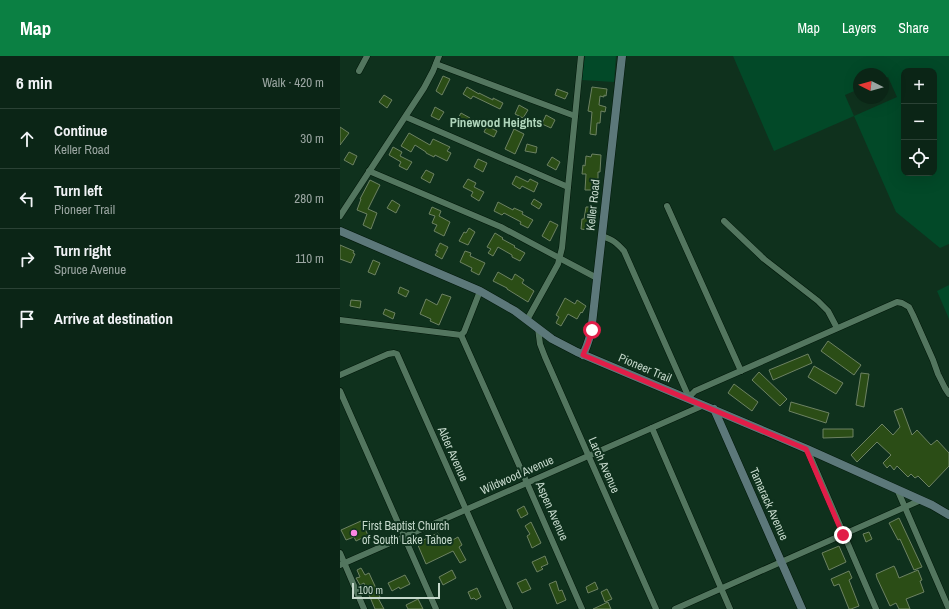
<!DOCTYPE html>
<html lang="en">
<head>
<meta charset="utf-8">
<style>
	:root { --surface:#0b2516; --page:#193123; --text:#f1f3f6; --muted:#9aa5a1; --line:#2b4235; --accent:#0b8043 }
	body { margin:0; font-family:"Archivo Narrow",sans-serif; background:var(--page); color:var(--text) }
	.controls { position:absolute; right:12px; top:12px; display:grid; overflow:hidden; border-radius:8px; box-shadow:0 4px 16px #0002 }
	.controls button { width:36px; height:36px; display:grid; place-items:center; padding:0; border:0; border-bottom:1px solid var(--line); background:var(--surface); color:var(--text); font:20px sans-serif }
	.compass { position:absolute; left:513px; top:12px; width:36px; height:36px; border-radius:50%; background:var(--surface); box-shadow:0 4px 16px #0002; rotate:276deg }
	.scale { position:absolute; left:12px; bottom:10px; width:88px; box-sizing:border-box; padding-left:4px; border:2px solid #c5d8cb; border-top:0; font-size:11px; line-height:14px; white-space:nowrap; color:#c5d8cb; -webkit-text-stroke:3px #0f311d; paint-order:stroke }
	.stop { position:absolute; width:12px; height:12px; margin:-9px; border:3px solid #e11d48; border-radius:50%; background:#fff }
	.stop.end { background:#e11d48; border-color:#fff; box-shadow:0 1px 4px #0008 }
	.list { margin:0; padding:0; list-style:none }
	h2 { display:flex; justify-content:space-between; align-items:center; height:52px; margin:0; padding:0 16px; font-size:17px }
	h2 small { font-size:13px; font-weight:400; color:var(--muted) }
	.list li { display:grid; grid-template-columns:26px 1fr auto; gap:12px; align-items:center; box-sizing:border-box; height:60px; padding:0 16px; border-top:1px solid var(--line) }
	.list b { display:block; font-size:15px; white-space:nowrap }
	.list p { margin:0; font-size:13px; white-space:nowrap; color:var(--muted) }
	.list em { font-size:13px; font-style:normal; color:var(--muted) }
	.icon { flex:none; width:22px; height:22px; fill:none; stroke:currentColor; stroke-width:2; stroke-linecap:round; stroke-linejoin:round }
	.map { position:relative; flex:none; width:609px; height:553px; overflow:hidden }
	header { display:flex; align-items:center; gap:24px; box-sizing:border-box; height:56px; padding:0 20px; background:var(--accent); color:#fff }
	header strong { font-size:19px }
	nav { display:flex; gap:22px; margin-inline-start:auto; font-size:14px }
	main { display:flex }
	aside { flex:1; background:var(--surface) }
	.map>svg:first-child { display:block }
	.green { fill:#024928; fill-rule:evenodd }
	.building { fill:#2b4d16; stroke:#6d8263 }
	.lines { fill:none; stroke-linecap:round; stroke-linejoin:round }
	.street-casing { stroke:#011709; stroke-width:7 }
	.secondary-casing { stroke:#011709; stroke-width:9 }
	.street { stroke:#53765f; stroke-width:6 }
	.secondary { stroke:#5c787a; stroke-width:8 }
	.route { stroke:#e11d48; stroke-width:5 }
	.poi-dot { fill:#fc86e4; stroke:#0f311d; stroke-width:1.5 }
	.labels { text-anchor:middle; dominant-baseline:central; stroke-width:4; stroke-linejoin:round; paint-order:stroke }
	.street-label { font-size:12px; fill:#c5d8cb; stroke:#0f311d }
	.poi-label { font-size:12px; fill:#c5d8cb; stroke:#0f311d; text-anchor:start }
	.neighbourhood-label { font-size:13px; font-weight:bold; fill:#afd5bb; stroke:#0f311d }
</style>
</head>
<body>
<header>
<strong>Map</strong>
<nav><a>Map</a><a>Layers</a><a>Share</a></nav>
</header>
<main>
<aside>
<h2>6 min<small>Walk · 420 m</small></h2>
<ul class="list">
<li><svg class="icon" aria-label="ahead" viewBox="0 0 24 24"><path d="M12 20V5M6 11l6-6 6 6"/></svg><div><b>Continue</b><p>Keller Road</p></div><em>30 m</em></li>
<li><svg class="icon" aria-label="left" viewBox="0 0 24 24"><path d="M17 20v-9H6M10 6l-5 5 5 5"/></svg><div><b>Turn left</b><p>Pioneer Trail</p></div><em>280 m</em></li>
<li><svg class="icon" aria-label="right" viewBox="0 0 24 24"><path d="M7 20v-9h11M14 6l5 5-5 5"/></svg><div><b>Turn right</b><p>Spruce Avenue</p></div><em>110 m</em></li>
<li><svg class="icon" aria-label="arrive" viewBox="0 0 24 24"><path d="M6 21V4h12l-3 4 3 4H6"/></svg><div><b>Arrive at destination</b></div></li>
</ul>
</aside>
<div class="map">
<svg width="609" height="553" viewBox="0 0 609 553">
	<rect width="100%" height="100%" fill="#0f311d"/>
	<g class="green">
		<polygon points="245,0 276,0 274,26 242,24"/>
		<path d="M 393,0 L 609,0 L 609,188 L 600,192 L 556,156 L 514,60 L 557,41 L 548,21 L 543,23 L 543,18 L 519,18 L 519,33 L 505,39 L 514,60 L 434,95 ZM 564,15 L 594,15 L 594,117 L 564,117 Z"/>
		<polygon points="609,229 609,263 597,235"/>
	</g>
	<g class="building">
		<polygon points="103,20 110,23 102,39 96,35"/>
		<polygon points="127,31 139,38 139,37 153,44 153,42 163,47 160,53 133,40 131,43 123,38"/>
		<polygon points="252,31 267,33 266,40 264,39 264,41 260,40 259,49 266,51 265,56 261,55 260,67 257,67 256,79 250,78 252,56 248,55"/>
		<polygon points="217,33 228,37 225,43 215,39"/>
		<polygon points="44,39 52,44 47,52 39,46"/>
		<polygon points="179,49 188,54 183,62 175,58"/>
		<polygon points="95,51 104,56 99,64 91,60"/>
		<polygon points="121,57 130,62 125,71 116,66"/>
		<polygon points="206,59 215,64 211,72 202,68"/>
		<polygon points="147,70 157,75 154,81 144,76"/>
		<polygon points="0,71 9,77 0,89"/>
		<polygon points="174,73 184,78 175,98 165,93"/>
		<polygon points="69,77 90,89 93,83 110,91 107,95 111,97 107,105 95,99 94,101 86,97 86,96 75,89 71,96 61,90"/>
		<polygon points="187,88 197,91 196,97 185,95"/>
		<polygon points="53,91 62,96 60,100 72,106 67,114 59,110 61,106 49,99"/>
		<polygon points="9,96 17,100 13,109 4,104"/>
		<polygon points="252,98 261,99 260,116 258,116 258,123 255,123 254,134 245,134 246,118 242,118 243,109 245,110 246,100 251,101"/>
		<polygon points="212,101 220,106 216,114 207,109"/>
		<polygon points="138,103 147,107 143,116 134,111"/>
		<polygon points="86,114 94,118 90,127 81,122"/>
		<polygon points="176,120 188,126 190,123 198,127 194,136 182,130 180,133 172,128"/>
		<polygon points="128,123 136,127 134,131 144,136 139,145 131,140 133,136 123,131"/>
		<polygon points="30,124 40,129 28,153 37,157 31,173 23,169 27,158 17,154 21,143 20,143"/>
		<polygon points="194,143 202,148 199,153 191,148"/>
		<polygon points="52,144 60,149 56,157 47,152"/>
		<polygon points="158,146 173,154 174,152 183,156 182,158 193,164 188,172 180,168 181,166 164,157 162,159 154,155"/>
		<polygon points="92,151 101,155 99,160 110,166 104,180 94,175 97,169 92,167 95,160 89,158"/>
		<polygon points="246,151 252,151 250,168 249,168 248,174 241,173 242,163 244,163"/>
		<polygon points="210,165 218,169 210,185 202,180"/>
		<polygon points="129,172 135,176 128,189 119,185 124,176 126,177"/>
		<polygon points="155,177 163,182 162,183 175,190 174,191 185,197 180,205 172,201 172,199 158,191 153,200 148,197 151,193 147,191"/>
		<polygon points="100,187 108,191 102,203 95,199 98,195 96,195"/>
		<polygon points="0,189 14,195 13,197 15,198 11,207 0,203"/>
		<polygon points="125,195 131,197 130,200 145,207 139,219 131,215 132,212 120,206"/>
		<polygon points="33,204 40,207 35,219 28,216"/>
		<polygon points="158,216 172,224 175,218 184,224 182,227 194,235 188,246 167,233 167,232 153,225"/>
		<polygon points="60,231 69,235 66,241 58,237"/>
		<polygon points="102,238 111,241 99,269 90,265 91,263 80,258 86,243 97,249"/>
		<polygon points="225,242 235,248 237,244 246,250 242,257 241,256 237,263 228,258 221,270 216,267 219,261 216,259"/>
		<polygon points="11,244 21,245 20,252 10,250"/>
		<polygon points="45,253 55,257 53,263 43,258"/>
		<polygon points="488,285 521,309 514,319 481,295"/>
		<polygon points="468,298 472,307 433,324 429,314"/>
		<polygon points="474,310 503,327 496,338 468,321"/>
		<polygon points="419,316 447,343 440,350 412,324"/>
		<polygon points="521,317 529,318 524,351 516,349"/>
		<polygon points="394,328 418,346 412,355 388,337"/>
		<polygon points="451,346 489,357 486,367 449,355"/>
		<polygon points="562,352 572,379 577,374 591,389 597,384 609,397 609,410 589,431 578,420 575,422 571,418 568,421 557,410 554,414 550,409 547,412 543,407 551,399 537,386 517,406 511,399 542,368 553,379 560,371 554,355"/>
		<polygon points="483,373 513,373 513,381 483,382"/>
		<polygon points="184,450 188,458 181,462 177,454"/>
		<polygon points="559,462 582,511 574,514 560,483 558,484 549,467"/>
		<polygon points="21,465 28,479 16,485 14,481 6,484 1,474"/>
		<polygon points="191,466 201,487 192,492 187,480 190,478 185,470"/>
		<polygon points="529,476 532,483 526,486 523,478"/>
		<polygon points="98,477 104,489 118,481 122,489 119,491 126,504 120,507 113,495 86,508 77,487"/>
		<polygon points="499,490 506,506 489,514 482,497"/>
		<polygon points="205,500 208,508 201,511 203,513 197,516 192,506"/>
		<polygon points="554,510 556,514 559,522 578,514 582,524 580,525 584,536 566,543 570,553 559,553 556,547 550,550 537,522 536,518"/>
		<polygon points="21,512 25,519 29,517 40,541 38,542 44,553 35,553 24,527 20,529 16,522 20,521 17,514"/>
		<polygon points="112,514 116,522 103,529 99,521"/>
		<polygon points="509,515 512,522 509,524 519,550 511,553 509,553 499,528 494,530 491,523"/>
		<polygon points="65,519 70,528 60,533 59,531 52,535 48,527"/>
		<polygon points="186,523 191,533 182,537 177,527"/>
		<polygon points="216,525 219,535 222,534 226,544 217,548 209,528"/>
		<polygon points="255,526 258,533 248,537 246,531"/>
		<polygon points="137,532 141,541 136,544 134,542 131,543 128,536"/>
		<polygon points="267,533 272,543 265,546 261,536"/>
		<polygon points="78,543 83,553 68,553 66,549"/>
		<polygon points="268,546 271,553 253,553"/>
	</g>
	<g class="lines">
		<g class="street-casing">
			<g id="street">
				<polyline points="96,8 235,60"/>
				<polyline points="19,15 27,0"/>
				<polyline points="66,61 228,131"/>
				<polyline points="29,115 161,171 257,222"/>
				<polyline points="327,150 401,315"/>
				<polyline points="0,160 84,32 93,15 99,0"/>
				<polyline points="384,165 424,203 478,245 488,255 497,272"/>
				<path d="M 262,180 C 273,184 276,186 284,195 L 350,344"/>
				<polyline points="0,264 121,279 124,276 140,235"/>
				<polyline points="187,264 218,208 222,192 241,0"/>
				<polyline points="198,272 200,288 205,301 316,553"/>
				<polyline points="121,279 187,427 242,553"/>
				<polyline points="0,319 48,298 54,297 57,298 170,553"/>
				<polyline points="0,335 96,553"/>
				<polyline points="350,344 351,339 355,335 557,246 562,247 569,251 573,259 593,304 598,318 605,332 609,338"/>
				<polyline points="312,372 390,553"/>
				<polyline points="467,393 536,553"/>
				<polyline points="557,433 609,553"/>
				<polyline points="0,497 24,553"/>
				<polyline points="0,509 364,349"/>
				<polyline points="335,553 581,444"/>
			</g>
		</g>
		<g class="secondary-casing">
			<g id="secondary">
				<polyline points="0,175 140,235 175,255 212,283 237,296 467,393 592,449 609,459"/>
				<path d="M 243,299 C 248,288 251,279 252,268 L 282,0"/>
				<polyline points="374,353 462,553"/>
			</g>
		</g>
		<use href="#street" class="street"/>
		<use href="#secondary" class="secondary"/>
	</g>
	<g class="lines">
		<path class="route" d="M 252,274 C 250,283 247,291 243,299 L 466,393 L 503,479"/>
	</g>
	<circle class="poi-dot" cx="14" cy="477" r="4"/>
	<g class="labels">
		<g class="street-label">
			<text transform="translate(253 149) rotate(-84)">Keller Road</text>
			<text transform="translate(305 312) rotate(23)">Pioneer Trail</text>
			<text transform="translate(113 398) rotate(66)">Alder Avenue</text>
			<text transform="translate(264 409) rotate(66)">Larch Avenue</text>
			<text transform="translate(177 419) rotate(-24)">Wildwood Avenue</text>
			<text transform="translate(429 448) rotate(66)">Tamarack Avenue</text>
			<text transform="translate(212 455) rotate(66)">Aspen Avenue</text>
		</g>
		<g class="poi-label">
			<text x="22" y="470">First Baptist Church<tspan x="22" dy="14">of South Lake Tahoe</tspan></text>
		</g>
		<g class="neighbourhood-label">
			<text x="156" y="66">Pinewood Heights</text>
		</g>
	</g>
</svg>
<div class="controls">
<button>+</button>
<button>−</button>
<button><svg class="icon" aria-label="locate" viewBox="0 0 24 24"><circle cx="12" cy="12" r="6"/><path d="M12 2v4M12 18v4M2 12h4M18 12h4"/></svg></button>
</div>
<svg class="compass" viewBox="-18 -18 36 36"><path d="M0-13l5 13h-10z" fill="#e53935"/><path d="M0 13l5-13h-10z" fill="#9aa5a1"/></svg>
<div class="scale">100 m</div>
<div class="stop" style="left:252px;top:274px"></div>
<div class="stop end" style="left:503px;top:479px"></div>
</div>
</main>
</body>
</html>
